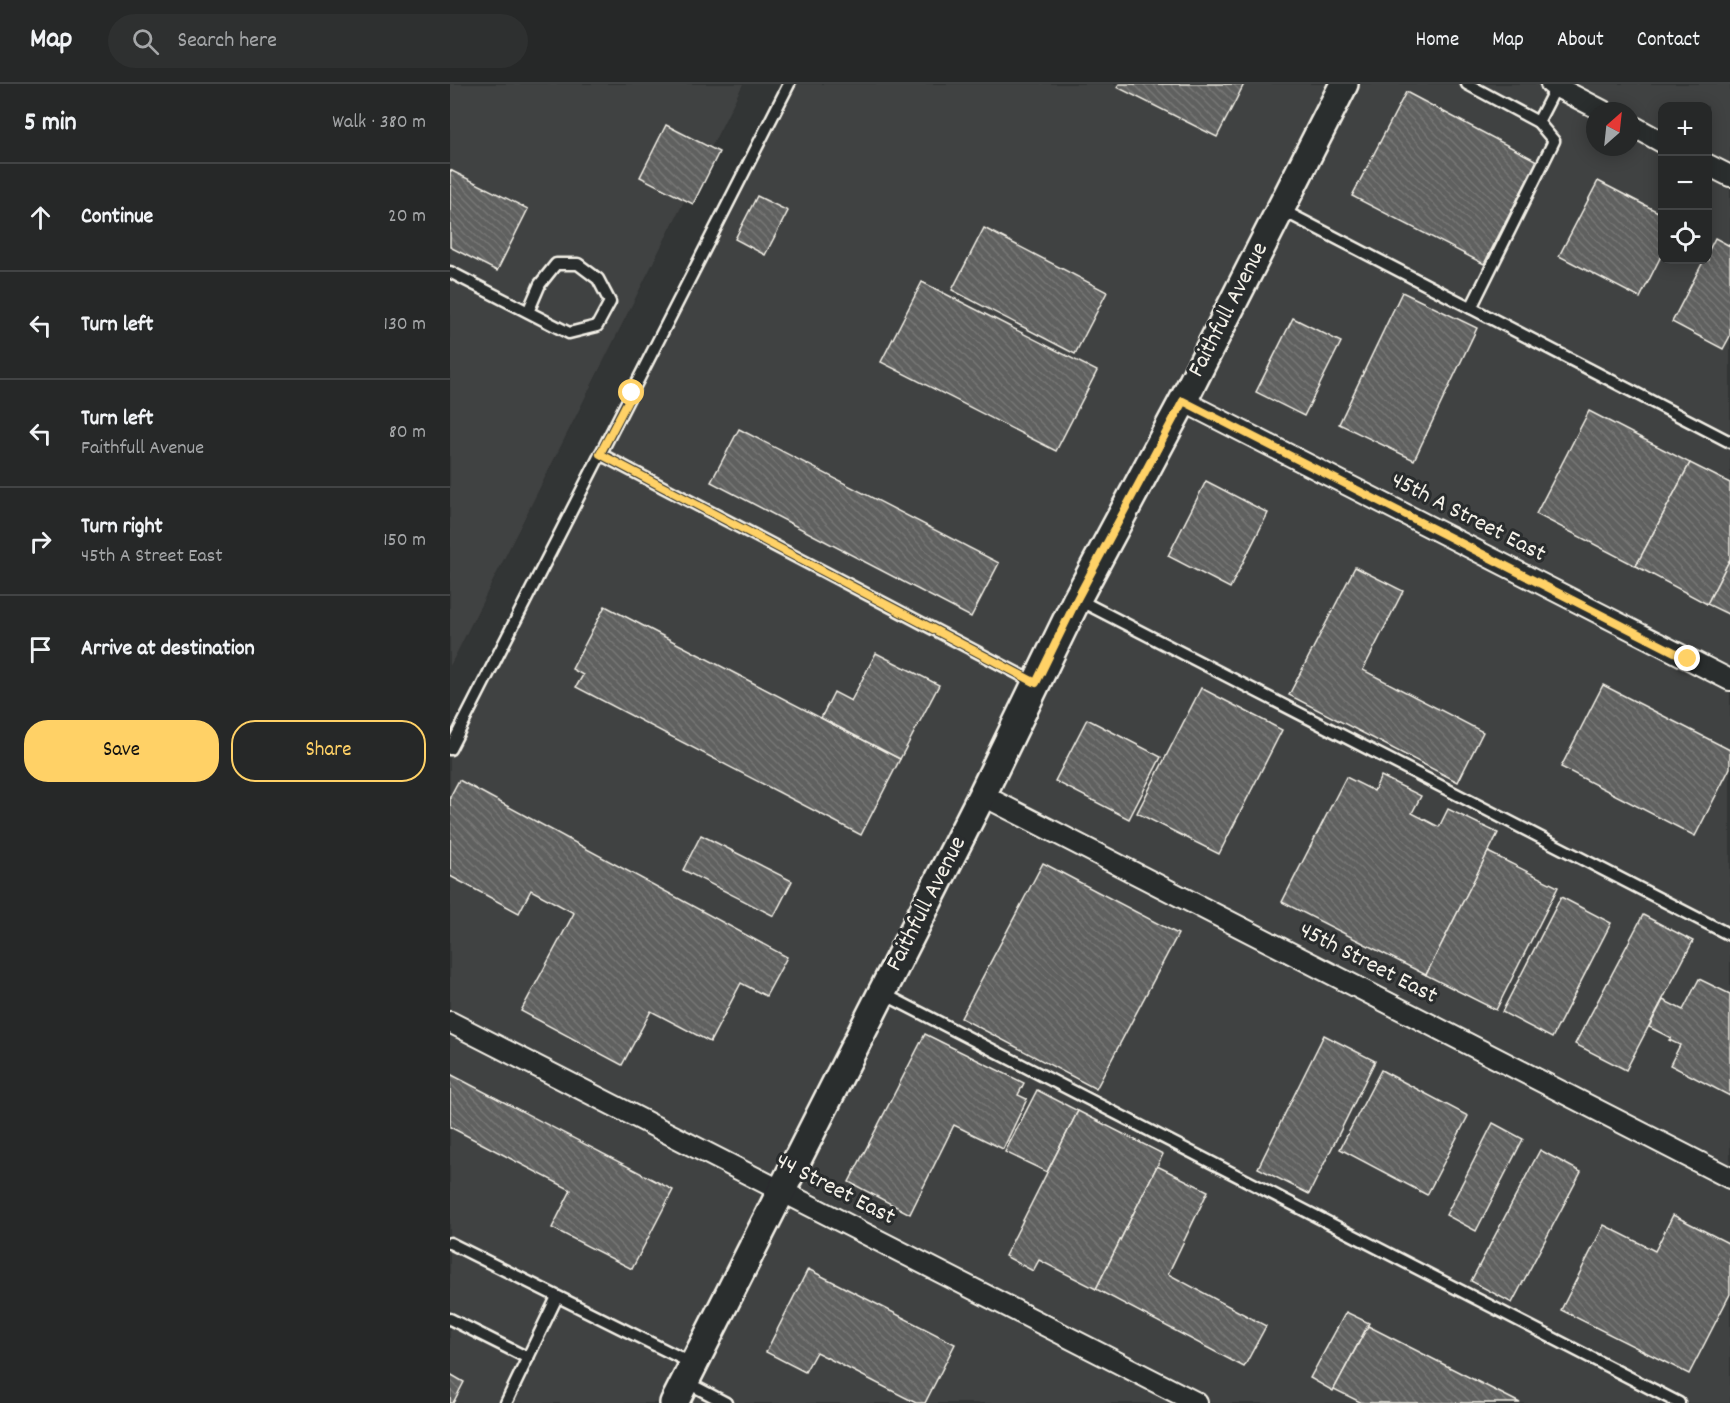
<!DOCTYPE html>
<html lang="en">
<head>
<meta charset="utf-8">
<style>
	:root { --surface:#262828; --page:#2e3030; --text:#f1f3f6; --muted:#a4a6a8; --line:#424445; --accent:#ffd166 }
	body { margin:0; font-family:Dekko,sans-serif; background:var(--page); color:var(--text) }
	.controls { position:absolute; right:18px; top:18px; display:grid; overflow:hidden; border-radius:12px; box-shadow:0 3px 15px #0003 }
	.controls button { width:54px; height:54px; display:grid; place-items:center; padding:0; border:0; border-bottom:2px solid var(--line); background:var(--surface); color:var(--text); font:30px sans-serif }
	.compass { position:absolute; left:1136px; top:18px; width:54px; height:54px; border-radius:50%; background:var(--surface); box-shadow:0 3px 15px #0003; rotate:27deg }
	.stop { position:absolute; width:18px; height:18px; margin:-14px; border:4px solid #ffd166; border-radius:50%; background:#fff }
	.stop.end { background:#ffd166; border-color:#fff; box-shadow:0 2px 6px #0008 }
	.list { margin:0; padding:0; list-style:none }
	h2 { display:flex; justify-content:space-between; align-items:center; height:78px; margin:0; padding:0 24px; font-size:26px }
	h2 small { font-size:20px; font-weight:400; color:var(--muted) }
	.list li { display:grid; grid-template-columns:39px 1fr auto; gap:18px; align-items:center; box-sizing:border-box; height:108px; padding:0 24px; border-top:2px solid var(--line) }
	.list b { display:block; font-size:22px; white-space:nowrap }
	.list p { margin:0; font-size:20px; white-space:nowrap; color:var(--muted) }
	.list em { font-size:20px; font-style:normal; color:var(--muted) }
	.actions { display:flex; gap:12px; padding:18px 24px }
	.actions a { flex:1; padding:14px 0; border:2px solid var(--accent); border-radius:24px; text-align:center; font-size:21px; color:var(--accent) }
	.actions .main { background:var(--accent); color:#111 }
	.icon { flex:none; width:33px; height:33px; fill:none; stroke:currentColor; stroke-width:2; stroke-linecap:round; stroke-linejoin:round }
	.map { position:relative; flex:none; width:1280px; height:1319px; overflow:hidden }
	header { display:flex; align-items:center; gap:36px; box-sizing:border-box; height:84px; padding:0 30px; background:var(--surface); border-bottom:2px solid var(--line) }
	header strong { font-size:28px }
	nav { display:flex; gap:33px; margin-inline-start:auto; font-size:21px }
	.search { width:420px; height:54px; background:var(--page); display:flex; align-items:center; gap:15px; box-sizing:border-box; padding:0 21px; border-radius:33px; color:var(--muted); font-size:22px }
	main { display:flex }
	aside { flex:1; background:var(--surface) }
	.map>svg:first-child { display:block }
	.built { fill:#404242; fill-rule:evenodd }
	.building { fill:url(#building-back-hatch); stroke:#f4f1e8; stroke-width:1.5 }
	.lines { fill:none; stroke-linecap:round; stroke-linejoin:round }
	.lane-casing { stroke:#f4f1e8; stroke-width:15 }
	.street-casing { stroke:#f4f1e8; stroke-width:24 }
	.secondary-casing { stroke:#f4f1e8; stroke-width:32 }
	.lane { stroke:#2a2d2e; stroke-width:10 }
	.street { stroke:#2a2d2e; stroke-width:20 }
	.secondary { stroke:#2a2d2e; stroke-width:27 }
	.route { stroke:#ffd166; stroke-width:8 }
	.labels { text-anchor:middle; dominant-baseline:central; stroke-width:6; stroke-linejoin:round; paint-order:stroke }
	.street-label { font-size:24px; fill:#f4f1e8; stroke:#2a2d2e }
</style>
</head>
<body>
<header>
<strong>Map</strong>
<div class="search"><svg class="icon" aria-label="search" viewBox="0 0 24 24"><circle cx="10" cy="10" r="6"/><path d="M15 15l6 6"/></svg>Search here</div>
<nav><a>Home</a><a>Map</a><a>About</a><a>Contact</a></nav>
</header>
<main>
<aside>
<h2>5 min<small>Walk · 380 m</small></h2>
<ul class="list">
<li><svg class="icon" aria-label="ahead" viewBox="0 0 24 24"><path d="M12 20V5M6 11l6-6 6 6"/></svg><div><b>Continue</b></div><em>20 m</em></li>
<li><svg class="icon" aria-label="left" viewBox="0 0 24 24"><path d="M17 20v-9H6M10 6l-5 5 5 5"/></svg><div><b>Turn left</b></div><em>130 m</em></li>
<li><svg class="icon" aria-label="left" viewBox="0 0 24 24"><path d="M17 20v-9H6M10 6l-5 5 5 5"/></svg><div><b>Turn left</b><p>Faithfull Avenue</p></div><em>80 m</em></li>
<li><svg class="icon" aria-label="right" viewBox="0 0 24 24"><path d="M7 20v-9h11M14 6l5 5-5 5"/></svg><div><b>Turn right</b><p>45th A Street East</p></div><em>150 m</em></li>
<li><svg class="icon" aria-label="arrive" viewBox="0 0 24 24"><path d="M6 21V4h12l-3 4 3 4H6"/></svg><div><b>Arrive at destination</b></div></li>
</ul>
<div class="actions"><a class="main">Save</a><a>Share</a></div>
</aside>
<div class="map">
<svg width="1280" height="1319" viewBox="0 0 1280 1319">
	<defs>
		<pattern id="building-back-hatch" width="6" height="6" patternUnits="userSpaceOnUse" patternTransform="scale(1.5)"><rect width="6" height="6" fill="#5f605f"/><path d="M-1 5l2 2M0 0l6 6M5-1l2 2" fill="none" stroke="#777776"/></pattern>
	</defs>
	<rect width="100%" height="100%" fill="#323535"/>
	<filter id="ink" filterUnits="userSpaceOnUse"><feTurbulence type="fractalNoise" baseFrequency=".0167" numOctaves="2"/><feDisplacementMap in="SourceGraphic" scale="12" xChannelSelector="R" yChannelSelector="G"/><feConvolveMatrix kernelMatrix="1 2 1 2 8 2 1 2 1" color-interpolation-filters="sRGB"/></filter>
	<g filter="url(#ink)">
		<g class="built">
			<polygon points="0,0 293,0 0,582"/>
			<path d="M 339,0 L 1280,0 L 1280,1319 L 0,1319 L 0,665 ZM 1212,22 L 1258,22 L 1258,176 L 1212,176 ZM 1145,27 L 1181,27 L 1181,63 L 1145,63 Z"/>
		</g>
		<g class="building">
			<polygon points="669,0 794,0 767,53 667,3"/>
			<polygon points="956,8 1087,77 1034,180 902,112"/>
			<polygon points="216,41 269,68 243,120 190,93"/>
			<polygon points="0,86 78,125 47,187 0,163"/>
			<polygon points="1148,97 1212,130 1212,170 1190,214 1109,172"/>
			<polygon points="307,112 338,127 315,171 285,155"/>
			<polygon points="534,144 657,208 625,270 502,206"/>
			<polygon points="1265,154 1280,162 1280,252 1273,265 1222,238 1254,176 1258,176 1258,168"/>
			<polygon points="472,198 647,287 606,367 431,278"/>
			<polygon points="952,208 1027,244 964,376 889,340"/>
			<polygon points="843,234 891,258 854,332 806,308"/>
			<polygon points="1139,327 1240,379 1186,482 1086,430"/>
			<polygon points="289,345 549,479 521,533 261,398"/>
			<polygon points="1240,379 1280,399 1280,475 1257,520 1186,482"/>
			<polygon points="756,397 818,429 780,504 718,472"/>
			<polygon points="1280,475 1280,531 1257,520"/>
			<polygon points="905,483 953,507 913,586 1033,648 1008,698 839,611"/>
			<polygon points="155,522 450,675 411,751 126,603 133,591 122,585"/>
			<polygon points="426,569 489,601 450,675 371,634 384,608 401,617"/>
			<polygon points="1153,601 1280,666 1280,684 1245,752 1111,683"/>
			<polygon points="751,604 832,646 769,770 687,729"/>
			<polygon points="637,635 711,673 679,735 605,697"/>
			<polygon points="931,692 971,712 962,729 989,743 998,725 1048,749 976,891 832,818 896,693 924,707"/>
			<polygon points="9,696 337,873 316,912 291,899 260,958 201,927 172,981 71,927 124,829 81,806 69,829 0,792 0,713"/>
			<polygon points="251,751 342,797 324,832 233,786"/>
			<polygon points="1038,768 1108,803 1046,926 976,891"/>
			<polygon points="593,779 728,850 646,1005 511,934"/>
			<polygon points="1111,813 1161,839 1102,954 1052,928"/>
			<polygon points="1193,831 1243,857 1176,986 1125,960"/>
			<polygon points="1249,895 1280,910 1280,1012 1220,981 1230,961 1219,956 1221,954 1199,943 1213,916 1233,926"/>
			<polygon points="475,950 574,999 568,1011 577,1015 553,1065 504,1041 460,1130 399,1098"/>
			<polygon points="874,951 925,977 859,1110 808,1084"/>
			<polygon points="931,986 1018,1032 977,1111 890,1065"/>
			<polygon points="0,990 223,1106 182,1185 102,1144 121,1106 0,1043"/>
			<polygon points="587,1006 628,1027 597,1088 555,1068"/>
			<polygon points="628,1027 713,1070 646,1205 589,1176 583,1187 555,1172"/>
			<polygon points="1043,1039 1073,1055 1026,1147 996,1131"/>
			<polygon points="1090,1066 1131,1088 1062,1219 1021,1197"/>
			<polygon points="707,1082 758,1107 718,1190 816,1242 794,1283 646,1205"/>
			<polygon points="1223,1131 1280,1160 1280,1210 1239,1290 1111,1226 1154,1141 1205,1167"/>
			<polygon points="358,1185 505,1260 475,1319 466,1319 366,1268 355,1288 316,1268"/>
			<polygon points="896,1228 919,1239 883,1307 860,1294"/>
			<polygon points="918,1242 1070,1319 912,1319 884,1305"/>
			<polygon points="0,1290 14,1298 3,1319 0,1319"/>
		</g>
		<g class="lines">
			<g class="lane-casing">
				<g id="lane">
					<polyline points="1017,0 1088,38 1106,3"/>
					<polyline points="830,125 1280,358"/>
					<polyline points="0,188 119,249 147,242 160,218 148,195 128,180 106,180 90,200 78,228"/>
					<polyline points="1021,224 1104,57 1088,38"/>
					<polyline points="150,370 586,599"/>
					<polyline points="627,515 1280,851"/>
					<polyline points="0,665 339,0"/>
					<polyline points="432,909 1229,1319"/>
					<polyline points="0,1159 243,1280"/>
					<polyline points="0,1235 78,1274"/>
					<polyline points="236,1298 276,1319"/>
					<polyline points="56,1319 107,1213"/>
				</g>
			</g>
			<g class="street-casing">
				<g id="street">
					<polyline points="1101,0 1153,27"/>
					<polyline points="1181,41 1212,58"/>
					<polyline points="1258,81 1280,92"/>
					<polyline points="733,317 1280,596"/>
					<polyline points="532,711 1280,1094"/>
					<polyline points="0,938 747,1319"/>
				</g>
			</g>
			<g class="secondary-casing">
				<polyline id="secondary" points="224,1319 532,711 627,515 733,317 894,0"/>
			</g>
			<use href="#lane" class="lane"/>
			<use href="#street" class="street"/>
			<use href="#secondary" class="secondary"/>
		</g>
	</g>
	<g class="lines" filter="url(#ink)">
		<polyline class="route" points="182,309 150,370 586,599 627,515 733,317 1238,575"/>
	</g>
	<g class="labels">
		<g class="street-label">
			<text transform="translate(779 226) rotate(-63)">Faithfull Avenue</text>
			<text transform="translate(1018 434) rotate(27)">45th A Street East</text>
			<text transform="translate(477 820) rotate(-63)">Faithfull Avenue</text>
			<text transform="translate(918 880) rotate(27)">45th Street East</text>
			<text transform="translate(385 1106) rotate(27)">44 Street East</text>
		</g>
	</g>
</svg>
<div class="controls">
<button>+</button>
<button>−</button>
<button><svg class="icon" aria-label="locate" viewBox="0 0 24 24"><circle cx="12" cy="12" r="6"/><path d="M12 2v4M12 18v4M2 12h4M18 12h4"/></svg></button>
</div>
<svg class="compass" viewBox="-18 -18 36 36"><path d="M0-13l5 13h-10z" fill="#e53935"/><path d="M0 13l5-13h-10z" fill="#a4a6a8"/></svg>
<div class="stop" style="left:182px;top:309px"></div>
<div class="stop end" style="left:1238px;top:575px"></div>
</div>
</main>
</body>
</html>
